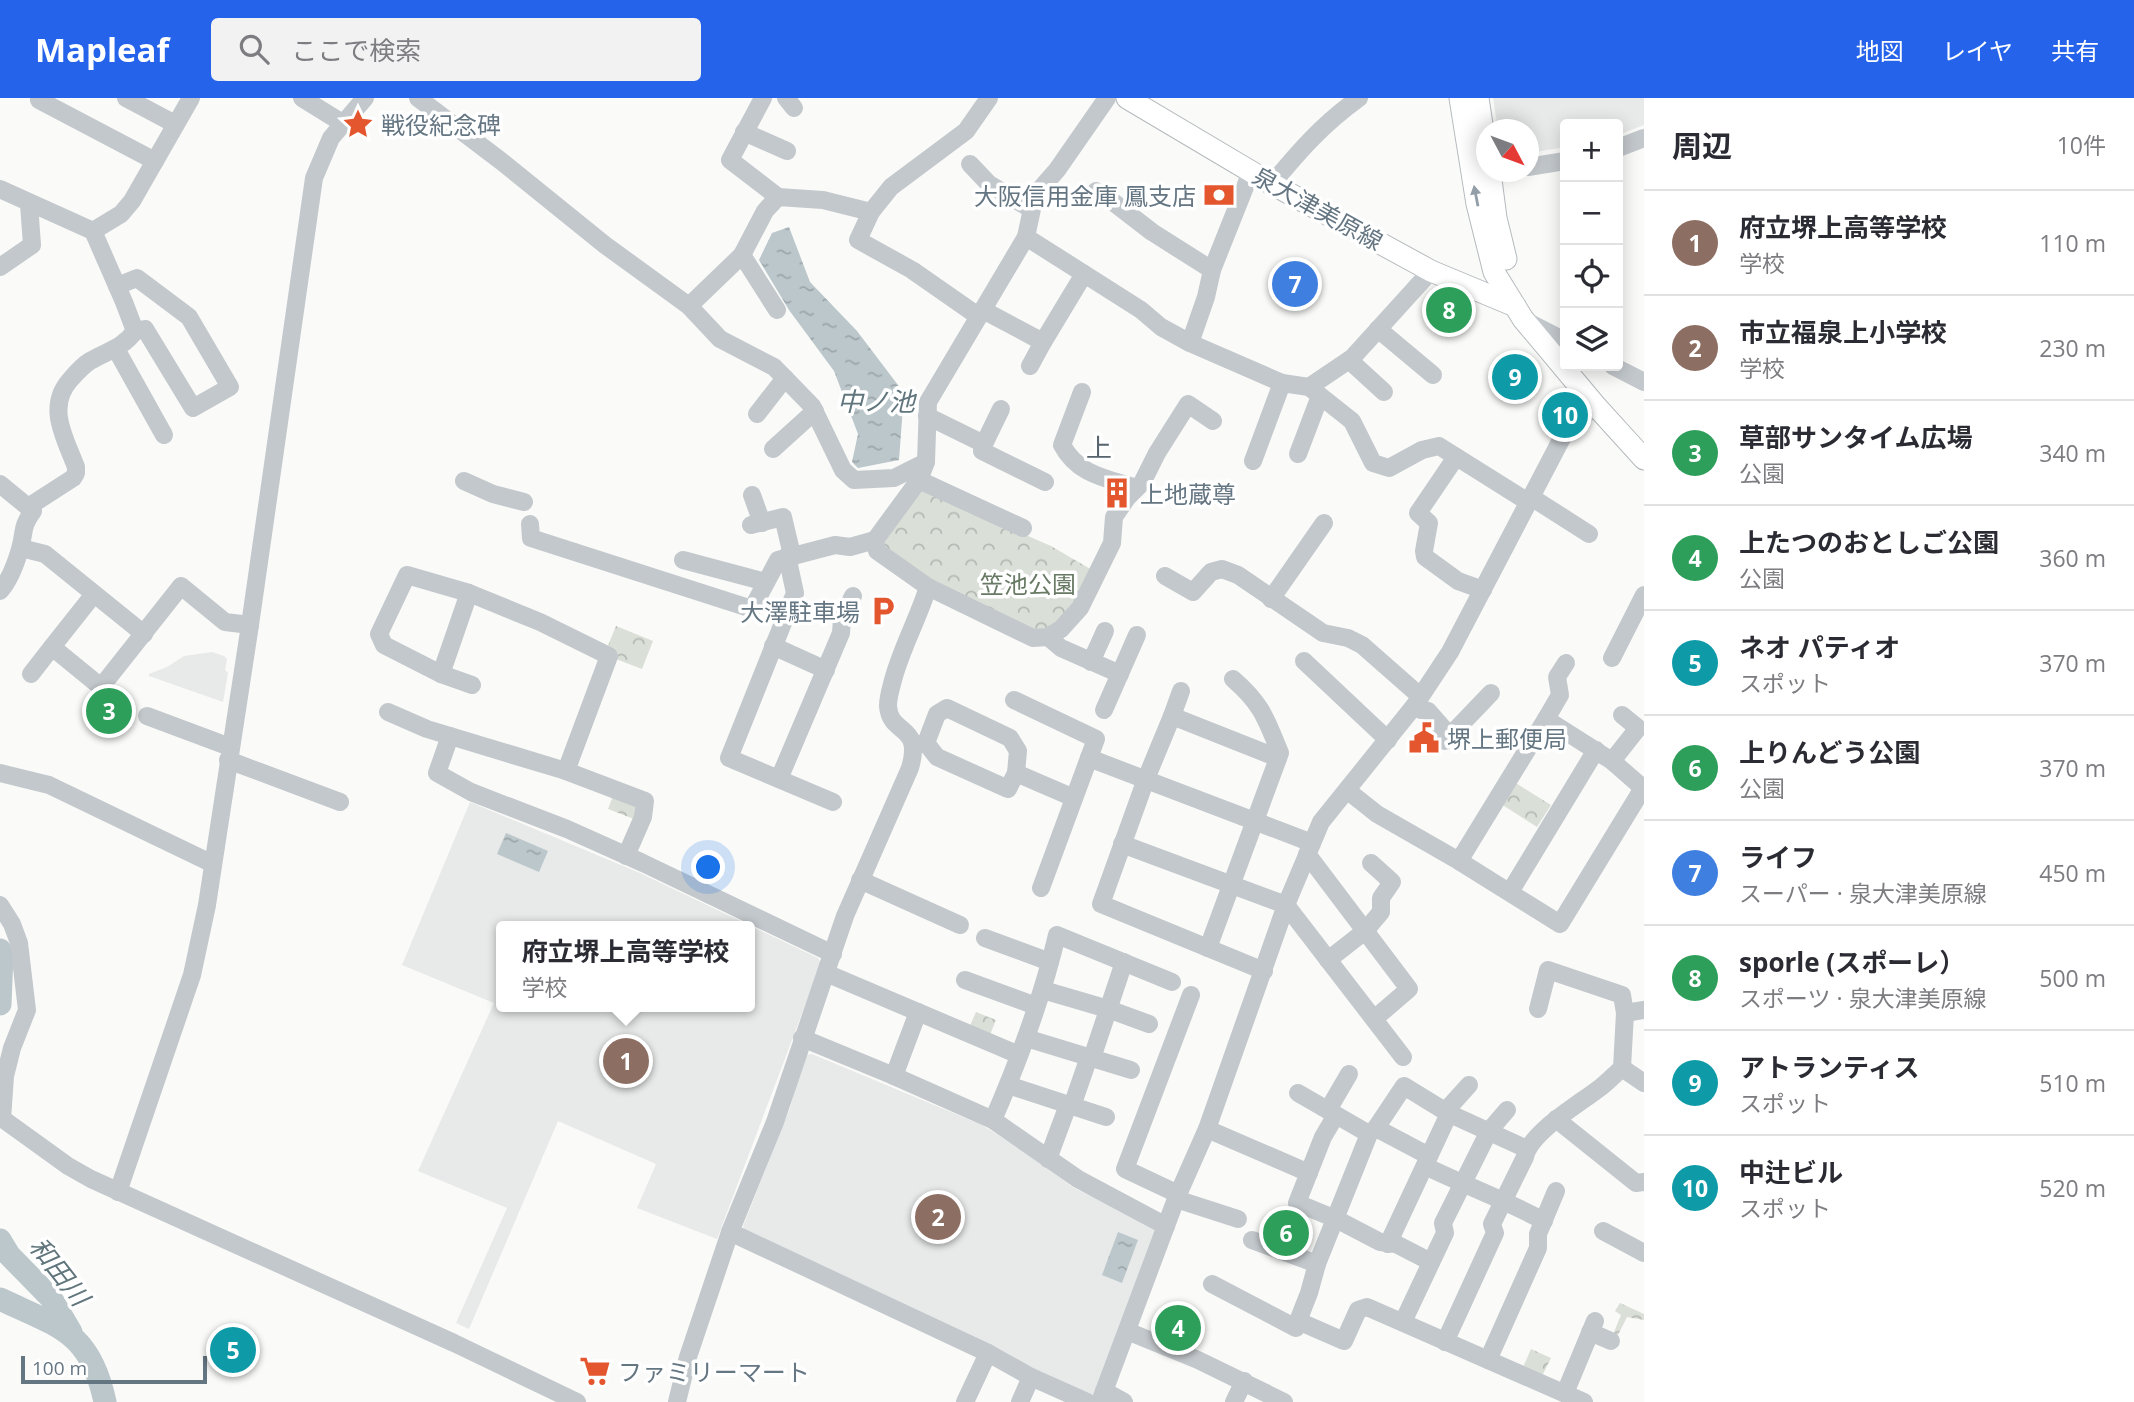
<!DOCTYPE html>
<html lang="ja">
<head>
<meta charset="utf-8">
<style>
	:root { --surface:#fff; --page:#f2f2f3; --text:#2b2b33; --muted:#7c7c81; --line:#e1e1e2; --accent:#2563eb }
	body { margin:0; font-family:"Open Sans","Noto Sans JP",sans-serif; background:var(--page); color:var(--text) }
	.controls { position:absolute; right:21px; top:21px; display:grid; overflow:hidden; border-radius:7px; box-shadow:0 4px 18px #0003 }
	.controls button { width:63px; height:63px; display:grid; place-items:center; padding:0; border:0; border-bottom:2px solid var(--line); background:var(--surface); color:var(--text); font:35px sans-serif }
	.compass { position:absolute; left:1476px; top:21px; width:63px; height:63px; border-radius:50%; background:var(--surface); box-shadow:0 4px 18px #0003; rotate:131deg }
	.scale { position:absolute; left:21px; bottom:18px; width:186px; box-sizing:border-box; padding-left:7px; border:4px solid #657683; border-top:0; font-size:19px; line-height:24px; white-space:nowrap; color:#657683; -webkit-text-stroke:5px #fff; paint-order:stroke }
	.you { position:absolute; left:709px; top:770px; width:24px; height:24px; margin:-18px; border:5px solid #fff; border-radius:50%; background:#1a73e8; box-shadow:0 0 0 10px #1a73e833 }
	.badge { display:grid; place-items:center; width:46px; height:46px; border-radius:50%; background:var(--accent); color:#fff; font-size:23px; font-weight:700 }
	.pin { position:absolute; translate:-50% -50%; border:4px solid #fff; box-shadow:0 2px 7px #0006 }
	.popup { position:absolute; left:496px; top:823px; width:259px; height:91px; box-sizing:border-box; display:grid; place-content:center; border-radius:7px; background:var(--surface); filter:drop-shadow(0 2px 5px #0005); font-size:23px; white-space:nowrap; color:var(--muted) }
	.popup b { font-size:26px; color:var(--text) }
	.popup::after { content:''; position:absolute; left:50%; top:100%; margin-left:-14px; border:14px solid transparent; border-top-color:var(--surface) }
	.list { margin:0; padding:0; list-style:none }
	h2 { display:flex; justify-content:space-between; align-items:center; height:91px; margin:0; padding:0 28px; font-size:30px }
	h2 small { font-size:23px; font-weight:400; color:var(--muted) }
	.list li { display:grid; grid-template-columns:46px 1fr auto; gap:21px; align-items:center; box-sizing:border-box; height:105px; padding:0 28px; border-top:2px solid var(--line) }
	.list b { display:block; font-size:26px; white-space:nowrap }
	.list p { margin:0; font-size:23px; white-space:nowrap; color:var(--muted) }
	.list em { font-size:23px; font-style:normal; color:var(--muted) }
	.icon { flex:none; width:38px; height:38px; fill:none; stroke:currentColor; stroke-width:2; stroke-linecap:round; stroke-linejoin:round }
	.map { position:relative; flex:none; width:1644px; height:1304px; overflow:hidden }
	header { display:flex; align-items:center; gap:42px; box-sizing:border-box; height:98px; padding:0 35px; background:var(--accent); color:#fff }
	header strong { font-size:33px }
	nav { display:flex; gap:38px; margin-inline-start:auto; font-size:24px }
	.search { width:490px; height:63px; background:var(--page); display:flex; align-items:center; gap:18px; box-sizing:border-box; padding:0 24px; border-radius:7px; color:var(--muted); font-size:26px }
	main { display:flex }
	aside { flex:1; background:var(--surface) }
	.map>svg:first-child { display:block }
	.built { fill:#e8e9e9; fill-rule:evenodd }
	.forest { fill:url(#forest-crowns) }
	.water { fill:url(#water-ripples) }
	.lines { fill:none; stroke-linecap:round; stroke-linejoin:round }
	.river { stroke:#bbc7cb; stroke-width:23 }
	.major-casing { stroke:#b5babe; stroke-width:23 }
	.minor { stroke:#c3c8cc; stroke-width:18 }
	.major { stroke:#fff; stroke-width:21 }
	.oneway { fill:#939fa8 }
	.labels { text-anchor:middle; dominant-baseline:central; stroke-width:7; stroke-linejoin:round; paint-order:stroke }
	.poi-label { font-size:24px; fill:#657683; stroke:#fff; text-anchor:start }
	.street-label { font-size:24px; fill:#657683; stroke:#fff }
	.park-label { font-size:24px; fill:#687a64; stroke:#fff }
	.water-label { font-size:26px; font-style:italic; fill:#60757c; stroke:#fff }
	.neighbourhood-label { font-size:26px; fill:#57646e; stroke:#fff }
</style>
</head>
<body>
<header>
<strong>Mapleaf</strong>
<div class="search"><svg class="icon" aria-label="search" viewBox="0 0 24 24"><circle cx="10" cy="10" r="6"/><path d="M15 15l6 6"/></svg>ここで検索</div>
<nav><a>地図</a><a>レイヤ</a><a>共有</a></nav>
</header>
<main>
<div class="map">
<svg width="1644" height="1304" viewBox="0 0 1644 1304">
	<defs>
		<pattern id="forest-crowns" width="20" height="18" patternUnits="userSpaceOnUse" patternTransform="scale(1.75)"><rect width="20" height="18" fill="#dadfd7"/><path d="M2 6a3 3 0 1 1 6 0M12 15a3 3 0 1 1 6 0" fill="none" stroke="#b4b9b4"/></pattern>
		<pattern id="water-ripples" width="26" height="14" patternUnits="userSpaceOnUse" patternTransform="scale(1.75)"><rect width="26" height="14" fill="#bbc7cb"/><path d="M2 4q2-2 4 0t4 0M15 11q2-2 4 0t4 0" fill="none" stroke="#9ca6aa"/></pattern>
	</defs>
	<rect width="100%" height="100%" fill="#fafaf8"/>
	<g class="built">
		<polygon points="1493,0 1644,0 1644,27 1618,37 1618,26 1565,26 1565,49 1529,55 1528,32 1498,31"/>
		<polygon points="212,554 224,558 227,561 225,572 228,575 223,604 149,578 149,576 167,569 184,558"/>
		<path d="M 470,704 L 640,775 L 818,860 L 821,865 L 717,1141 L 637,1110 L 656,1066 L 558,1023 L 469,1231 L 456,1225 L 507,1110 L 418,1073 L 494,905 L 402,867 ZM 502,828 L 750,828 L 750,909 L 502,909 Z"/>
		<polygon points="812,956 982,1027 1014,1047 1074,1090 1154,1129 1158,1137 1098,1296 1091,1298 1022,1268 911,1209 858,1188 745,1134 743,1128 790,1010 804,957"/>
	</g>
	<g class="forest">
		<polygon points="921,391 1051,448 1092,472 1090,480 1058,527 1031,534 928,483 882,451 881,445"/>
		<polygon points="616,528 653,543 642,571 616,561 618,555 607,550"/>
		<polygon points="110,592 129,608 117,634 99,622 90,618 99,597 103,600"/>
		<polygon points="1514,684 1551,707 1537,729 1501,706"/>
		<polygon points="613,698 635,706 638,712 634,721 608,711"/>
		<polygon points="976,914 996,922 989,939 969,930"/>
		<polygon points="1279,1110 1296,1115 1287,1146 1279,1144 1283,1126"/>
		<polygon points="1620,1205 1644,1216 1644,1222 1627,1219 1616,1241 1612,1239 1621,1217 1615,1213"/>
		<polygon points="1531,1251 1551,1260 1541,1280 1525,1273 1524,1267"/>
	</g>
	<g class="water">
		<polygon points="789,129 810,184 857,233 904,295 899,362 858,370 852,364 858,336 834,273 789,212 759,162 772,135"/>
		<polygon points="506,735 548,753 539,774 497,756"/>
		<polygon points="1118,1134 1138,1142 1122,1185 1102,1177"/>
	</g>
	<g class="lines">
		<g class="river">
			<polyline points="0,852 2,857 0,906"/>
			<polyline points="0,1142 9,1157 51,1200 71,1234"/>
			<path d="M 0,1201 C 59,1229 90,1233 105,1304"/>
		</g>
		<g class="major-casing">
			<g id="major">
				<polyline points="1127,0 1272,86 1431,173 1515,208"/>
				<polyline points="1460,0 1477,106 1494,174 1523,221 1595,307 1644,361"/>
				<polyline points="1478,0 1486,53"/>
				<polyline points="1490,74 1496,120 1506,161"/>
			</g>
		</g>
		<g class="minor">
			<polyline points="40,0 39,2 155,63"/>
			<polyline points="126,0 175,26"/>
			<polyline points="302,0 344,26"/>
			<polyline points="418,0 501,63 605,147 689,208 720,241 774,269 812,308 843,372 854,382 894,380 926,364"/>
			<polyline points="763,0 730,62 778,99"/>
			<polyline points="786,0 794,10"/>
			<polyline points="1107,0 1057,72 1035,97 1026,139 928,304 926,364 919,382 875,442 877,453 928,489 1033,540 1048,539 1061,531 1080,510 1112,445 1114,419 1127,400 1142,385 1157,355 1188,306 1213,323"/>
			<polyline points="744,34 787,53"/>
			<polyline points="1618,50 1644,40"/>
			<polyline points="970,66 989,86 1031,111"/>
			<polyline points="1528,69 1565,63"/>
			<path d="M 1272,86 C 1300,52 1323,26 1359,0"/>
			<path d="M 0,91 L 93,133 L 124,204 L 135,233 C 123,250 107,253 90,263 C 82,268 76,275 70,282 C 46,309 65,340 76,369 L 76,375 L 73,380 L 28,409 L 33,413 C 21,429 25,434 20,451 C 16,465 9,483 0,493"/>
			<polyline points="1096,93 1104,97 1152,134 1212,172"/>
			<polyline points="93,133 121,116 132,103 191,0"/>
			<polyline points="1026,139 1141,212 1161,229 1190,245 1282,285 1309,289 1352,323 1373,365 1389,370 1422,352 1439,348 1528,404"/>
			<polyline points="742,157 777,212"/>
			<polyline points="0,169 32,147 29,106"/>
			<polyline points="117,188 137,180 189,219 230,289 193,310 145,231 135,233"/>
			<polyline points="689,208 742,157 765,113 778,99 823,102 871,114"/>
			<polyline points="983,212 1043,244 1030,268"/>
			<polyline points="978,218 912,172 858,142 871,114 891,89 966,33 989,0"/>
			<polyline points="1526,223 1565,243"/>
			<polyline points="1378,231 1433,277"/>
			<polyline points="1043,244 1084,176"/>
			<polyline points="1190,245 1206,199 1212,172 1251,74"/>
			<polyline points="116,251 164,337"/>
			<polyline points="1349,262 1384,294"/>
			<polyline points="1613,268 1644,284"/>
			<polyline points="1309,289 1352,260 1431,173"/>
			<path d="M 1082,294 L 1062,347 C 1078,377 1106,380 1136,390"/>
			<polyline points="757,316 785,280"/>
			<polyline points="927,318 984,346 982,353 1045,384"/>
			<polyline points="984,346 1001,311"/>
			<polyline points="773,351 815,313"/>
			<polyline points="1298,356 1320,298"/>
			<polyline points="1456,359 1418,415 1429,425 1424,453 1425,459 1458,483 1483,492"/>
			<polyline points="1253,363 1282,285"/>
			<polyline points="919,382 1023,430"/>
			<polyline points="464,383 493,396 524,404"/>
			<polyline points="0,386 28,409"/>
			<polyline points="752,397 762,425"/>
			<polyline points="1531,399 1589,436"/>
			<polyline points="530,426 531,440 752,511 778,462 835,447 850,449 875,442"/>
			<polyline points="751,427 783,419 792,457"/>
			<polyline points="21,450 45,456 144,536"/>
			<polyline points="787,458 795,495 729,660 833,704"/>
			<polyline points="683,462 766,484"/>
			<polyline points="1165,478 1193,494 1211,474 1222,471 1238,477 1323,535 1348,540 1362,547 1420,598"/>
			<polyline points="1271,501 1324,425"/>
			<polyline points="1048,539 1061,550 1120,576"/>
			<polyline points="773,548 826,572"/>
			<polyline points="52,549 94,496"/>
			<polyline points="1612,560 1644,497"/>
			<polyline points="1304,563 1388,642"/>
			<polyline points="1091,564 1105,533"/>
			<polyline points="31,576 52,549 101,589 181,488 225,524 250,527"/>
			<polyline points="441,576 469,495"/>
			<polyline points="472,587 441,576 384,547 379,536 407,477 469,495 540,524 609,558 566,673"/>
			<polyline points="1014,602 1096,641 1041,790"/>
			<polyline points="1415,607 1421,612 1428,613 1450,638"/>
			<polyline points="1104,612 1137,537"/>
			<polyline points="388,614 427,631 566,673 645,703 643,719 626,758"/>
			<polyline points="147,618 230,649"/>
			<polyline points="1172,618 1181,593"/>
			<polyline points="1546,621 1560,597 1557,579 1566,565"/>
			<polyline points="450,638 437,675 471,694 567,731 643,765 833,856"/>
			<polyline points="1445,643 1491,595"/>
			<polyline points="913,647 926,645 937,616 947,610 1010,640 1018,653 1016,675 1008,691 937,659 926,645"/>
			<polyline points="1089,660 1312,745"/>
			<polyline points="228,662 340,704"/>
			<polyline points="1612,663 1638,630 1622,617"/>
			<polyline points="0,675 49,687 213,766"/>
			<polyline points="1016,675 1074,700"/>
			<polyline points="779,681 841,535 842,520 853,498"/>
			<polyline points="1348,693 1377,716 1459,763 1560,826 1643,690"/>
			<polyline points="1122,746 1286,807 1403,959"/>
			<polyline points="1307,756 1409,891 1374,921"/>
			<polyline points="1459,763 1546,621 1612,663 1644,691"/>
			<polyline points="860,782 960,827"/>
			<polyline points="1510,794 1596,652"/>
			<polyline points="0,807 12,826 19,845 27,912 12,950 5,978 2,1021"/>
			<polyline points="985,840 1050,864"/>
			<path d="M 1208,850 L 1280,655 C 1266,621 1262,606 1233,581"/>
			<polyline points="1328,862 1365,833 1381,814 1381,800 1392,784 1371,765"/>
			<polyline points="1264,873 1101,806 1146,681 1172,618 1278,660"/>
			<polyline points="826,875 1019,957"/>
			<polyline points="965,882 1036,908"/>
			<polyline points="1043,892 1108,911 1149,926"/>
			<polyline points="1625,915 1644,912"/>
			<polyline points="802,940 894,978 993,1022 1078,1081 1166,1128"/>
			<polyline points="1026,940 1131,972"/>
			<polyline points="1092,960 1124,864"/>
			<polyline points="1622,970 1644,985"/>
			<polyline points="894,978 918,914"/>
			<polyline points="1008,987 1106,1019"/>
			<polyline points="1298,995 1369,1036"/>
			<polyline points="1072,1008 1089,959"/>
			<polyline points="1328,1012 1349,976"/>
			<polyline points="1336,1017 1323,1039 1297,1105 1336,1121 1380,1144 1396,1146 1431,1164"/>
			<polyline points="0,1019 68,1068 91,1081 454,1245 577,1304"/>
			<polyline points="1556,1021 1636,1085 1644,1084"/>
			<path d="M 993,1022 C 1019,962 1042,901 1057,837 L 1172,884"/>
			<polyline points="1376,1030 1429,1058"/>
			<polyline points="1207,1031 1309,1075"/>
			<polyline points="1048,1061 1068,1007"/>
			<path d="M 1425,1068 C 1464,1087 1505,1102 1544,1123"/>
			<polyline points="118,1094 192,877 207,807 250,527 314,80 331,40 365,0"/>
			<polyline points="1178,1096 1125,1071 1191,897"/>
			<polyline points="1176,1101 1238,1121"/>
			<polyline points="1603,1133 1644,1155"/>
			<polyline points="730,1134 988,1255 1031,1279 1087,1304"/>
			<polyline points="1252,1142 1317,1166"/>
			<polyline points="1388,1146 1446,1022 1450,1008 1469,987"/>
			<polyline points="1212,1186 1296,1230 1298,1223 1344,1243 1358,1212 1367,1209 1584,1304"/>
			<polyline points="1298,1223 1309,1195 1317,1166 1369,1036 1376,1030 1404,988 1448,1015 1527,1051"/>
			<polyline points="1403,1224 1445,1135 1443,1125 1489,1033 1507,1012"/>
			<polyline points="1127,1233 1198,1262 1284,1304"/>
			<polyline points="1590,1234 1611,1243"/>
			<path d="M 1445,1244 L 1495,1135 L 1492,1126 L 1525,1059 C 1530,1034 1581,1005 1601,989 C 1609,983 1615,976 1622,970 L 1625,915 L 1622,897 L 1548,872 L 1538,911"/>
			<polyline points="1488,1262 1538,1150 1538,1136 1556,1093"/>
			<polyline points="1104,1293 1124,1304"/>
			<polyline points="1565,1295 1595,1223"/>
			<path d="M 677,1304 L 688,1259 L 730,1134 L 775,1024 L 845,818 L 910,670 C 923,625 890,638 888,608 C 888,599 891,590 893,582 C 902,549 918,521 928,489"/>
			<polyline points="965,1304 988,1255"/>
			<polyline points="1020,1304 1031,1279"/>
			<polyline points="1100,1304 1176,1101 1207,1031 1286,807 1321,724 1415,607 1450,554 1562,340 1595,307"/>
			<polyline points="1234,1304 1244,1283"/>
		</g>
		<use href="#major" class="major"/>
	</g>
	<defs><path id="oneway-solid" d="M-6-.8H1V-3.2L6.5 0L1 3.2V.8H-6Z" transform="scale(1.75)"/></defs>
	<use class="oneway" href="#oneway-solid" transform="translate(1476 98) rotate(-101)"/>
	<defs>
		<g id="sight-bare" transform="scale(2.415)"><path d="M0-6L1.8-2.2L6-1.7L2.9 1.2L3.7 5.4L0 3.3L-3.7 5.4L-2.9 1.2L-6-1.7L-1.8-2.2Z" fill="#e4572e" stroke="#fff" stroke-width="2.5" paint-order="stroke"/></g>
		<g id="bank-bare" transform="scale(2.415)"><path d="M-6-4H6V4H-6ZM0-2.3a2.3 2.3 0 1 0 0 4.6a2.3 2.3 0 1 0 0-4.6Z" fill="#e4572e" stroke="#fff" stroke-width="2.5" paint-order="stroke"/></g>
		<g id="building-bare" transform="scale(2.415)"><path d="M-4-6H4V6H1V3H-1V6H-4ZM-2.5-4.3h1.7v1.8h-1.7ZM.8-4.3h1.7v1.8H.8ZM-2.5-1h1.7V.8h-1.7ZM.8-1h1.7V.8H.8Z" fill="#e4572e" stroke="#fff" stroke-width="2.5" paint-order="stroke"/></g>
		<g id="parking-bare" transform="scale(2.415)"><path d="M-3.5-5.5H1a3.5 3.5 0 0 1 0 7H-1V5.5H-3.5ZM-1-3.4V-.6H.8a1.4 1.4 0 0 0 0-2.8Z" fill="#e4572e" stroke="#fff" stroke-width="2.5" paint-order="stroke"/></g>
		<g id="civic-bare" transform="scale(2.415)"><path d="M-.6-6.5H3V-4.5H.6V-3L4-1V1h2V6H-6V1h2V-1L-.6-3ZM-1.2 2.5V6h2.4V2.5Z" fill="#e4572e" stroke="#fff" stroke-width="2.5" paint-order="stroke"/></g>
		<g id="supermarket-bare" transform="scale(2.415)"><path d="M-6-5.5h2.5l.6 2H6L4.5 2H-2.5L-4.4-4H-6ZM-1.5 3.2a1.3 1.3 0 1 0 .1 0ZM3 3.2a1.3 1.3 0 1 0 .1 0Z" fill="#e4572e" stroke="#fff" stroke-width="2.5" paint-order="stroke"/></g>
	</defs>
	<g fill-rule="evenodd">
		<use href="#sight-bare" x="358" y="26"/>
		<use href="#bank-bare" x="1219" y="97"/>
		<use href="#building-bare" x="1117" y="395"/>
		<use href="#parking-bare" x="883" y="513"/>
		<use href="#civic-bare" x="1424" y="640"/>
		<use href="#supermarket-bare" x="595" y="1273"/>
	</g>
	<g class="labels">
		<g class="poi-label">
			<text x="381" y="26">戦役紀念碑</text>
			<text x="1196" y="97" text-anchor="end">大阪信用金庫 鳳支店</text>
			<text x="1140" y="395">上地蔵尊</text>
			<text x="860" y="513" text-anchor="end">大澤駐車場</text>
			<text x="1447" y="640">堺上郵便局</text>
			<text x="618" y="1273">ファミリーマート</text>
		</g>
		<g class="street-label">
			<text transform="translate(1318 110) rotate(29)">泉大津美原線</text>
		</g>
		<g class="park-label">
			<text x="1028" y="485">笠池公園</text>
		</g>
		<g class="water-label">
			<text x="876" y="303">中ノ池</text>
			<text transform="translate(60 1173) rotate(52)">和田川</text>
		</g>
		<g class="neighbourhood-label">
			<text x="1099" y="349">上</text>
		</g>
	</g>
</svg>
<div class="controls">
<button>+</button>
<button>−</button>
<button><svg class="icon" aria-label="locate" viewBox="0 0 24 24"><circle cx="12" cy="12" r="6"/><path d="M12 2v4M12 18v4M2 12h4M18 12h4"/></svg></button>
<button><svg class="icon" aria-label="layers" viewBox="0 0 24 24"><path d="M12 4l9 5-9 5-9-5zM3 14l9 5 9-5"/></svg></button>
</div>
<svg class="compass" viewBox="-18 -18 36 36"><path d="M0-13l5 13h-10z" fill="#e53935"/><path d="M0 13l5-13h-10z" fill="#7c7c81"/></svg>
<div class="scale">100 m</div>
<div class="you"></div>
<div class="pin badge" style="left:626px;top:963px;background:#8d6e63">1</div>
<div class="popup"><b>府立堺上高等学校</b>学校</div>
<div class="pin badge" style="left:938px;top:1119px;background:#8d6e63">2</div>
<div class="pin badge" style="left:109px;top:613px;background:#2e9e5b">3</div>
<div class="pin badge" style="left:1178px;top:1230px;background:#2e9e5b">4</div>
<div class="pin badge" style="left:233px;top:1252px;background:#0f9aa8">5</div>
<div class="pin badge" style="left:1286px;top:1135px;background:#2e9e5b">6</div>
<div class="pin badge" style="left:1295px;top:186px;background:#3f7fe0">7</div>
<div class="pin badge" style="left:1449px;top:212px;background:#2e9e5b">8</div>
<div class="pin badge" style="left:1515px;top:279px;background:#0f9aa8">9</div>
<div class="pin badge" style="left:1565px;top:317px;background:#0f9aa8">10</div>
</div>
<aside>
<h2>周辺<small>10件</small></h2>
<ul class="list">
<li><span class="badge" style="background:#8d6e63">1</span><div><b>府立堺上高等学校</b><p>学校</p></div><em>110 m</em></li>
<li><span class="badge" style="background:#8d6e63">2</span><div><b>市立福泉上小学校</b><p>学校</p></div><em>230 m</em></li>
<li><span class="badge" style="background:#2e9e5b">3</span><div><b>草部サンタイム広場</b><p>公園</p></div><em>340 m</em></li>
<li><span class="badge" style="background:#2e9e5b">4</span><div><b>上たつのおとしご公園</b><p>公園</p></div><em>360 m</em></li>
<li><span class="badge" style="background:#0f9aa8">5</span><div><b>ネオ パティオ</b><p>スポット</p></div><em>370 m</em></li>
<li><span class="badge" style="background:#2e9e5b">6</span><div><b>上りんどう公園</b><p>公園</p></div><em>370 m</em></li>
<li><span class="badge" style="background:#3f7fe0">7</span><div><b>ライフ</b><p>スーパー · 泉大津美原線</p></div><em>450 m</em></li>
<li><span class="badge" style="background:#2e9e5b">8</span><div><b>sporle (スポーレ）</b><p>スポーツ · 泉大津美原線</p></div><em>500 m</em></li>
<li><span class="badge" style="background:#0f9aa8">9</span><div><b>アトランティス</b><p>スポット</p></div><em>510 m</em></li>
<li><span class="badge" style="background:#0f9aa8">10</span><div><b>中辻ビル</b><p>スポット</p></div><em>520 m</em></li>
</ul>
</aside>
</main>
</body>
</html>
